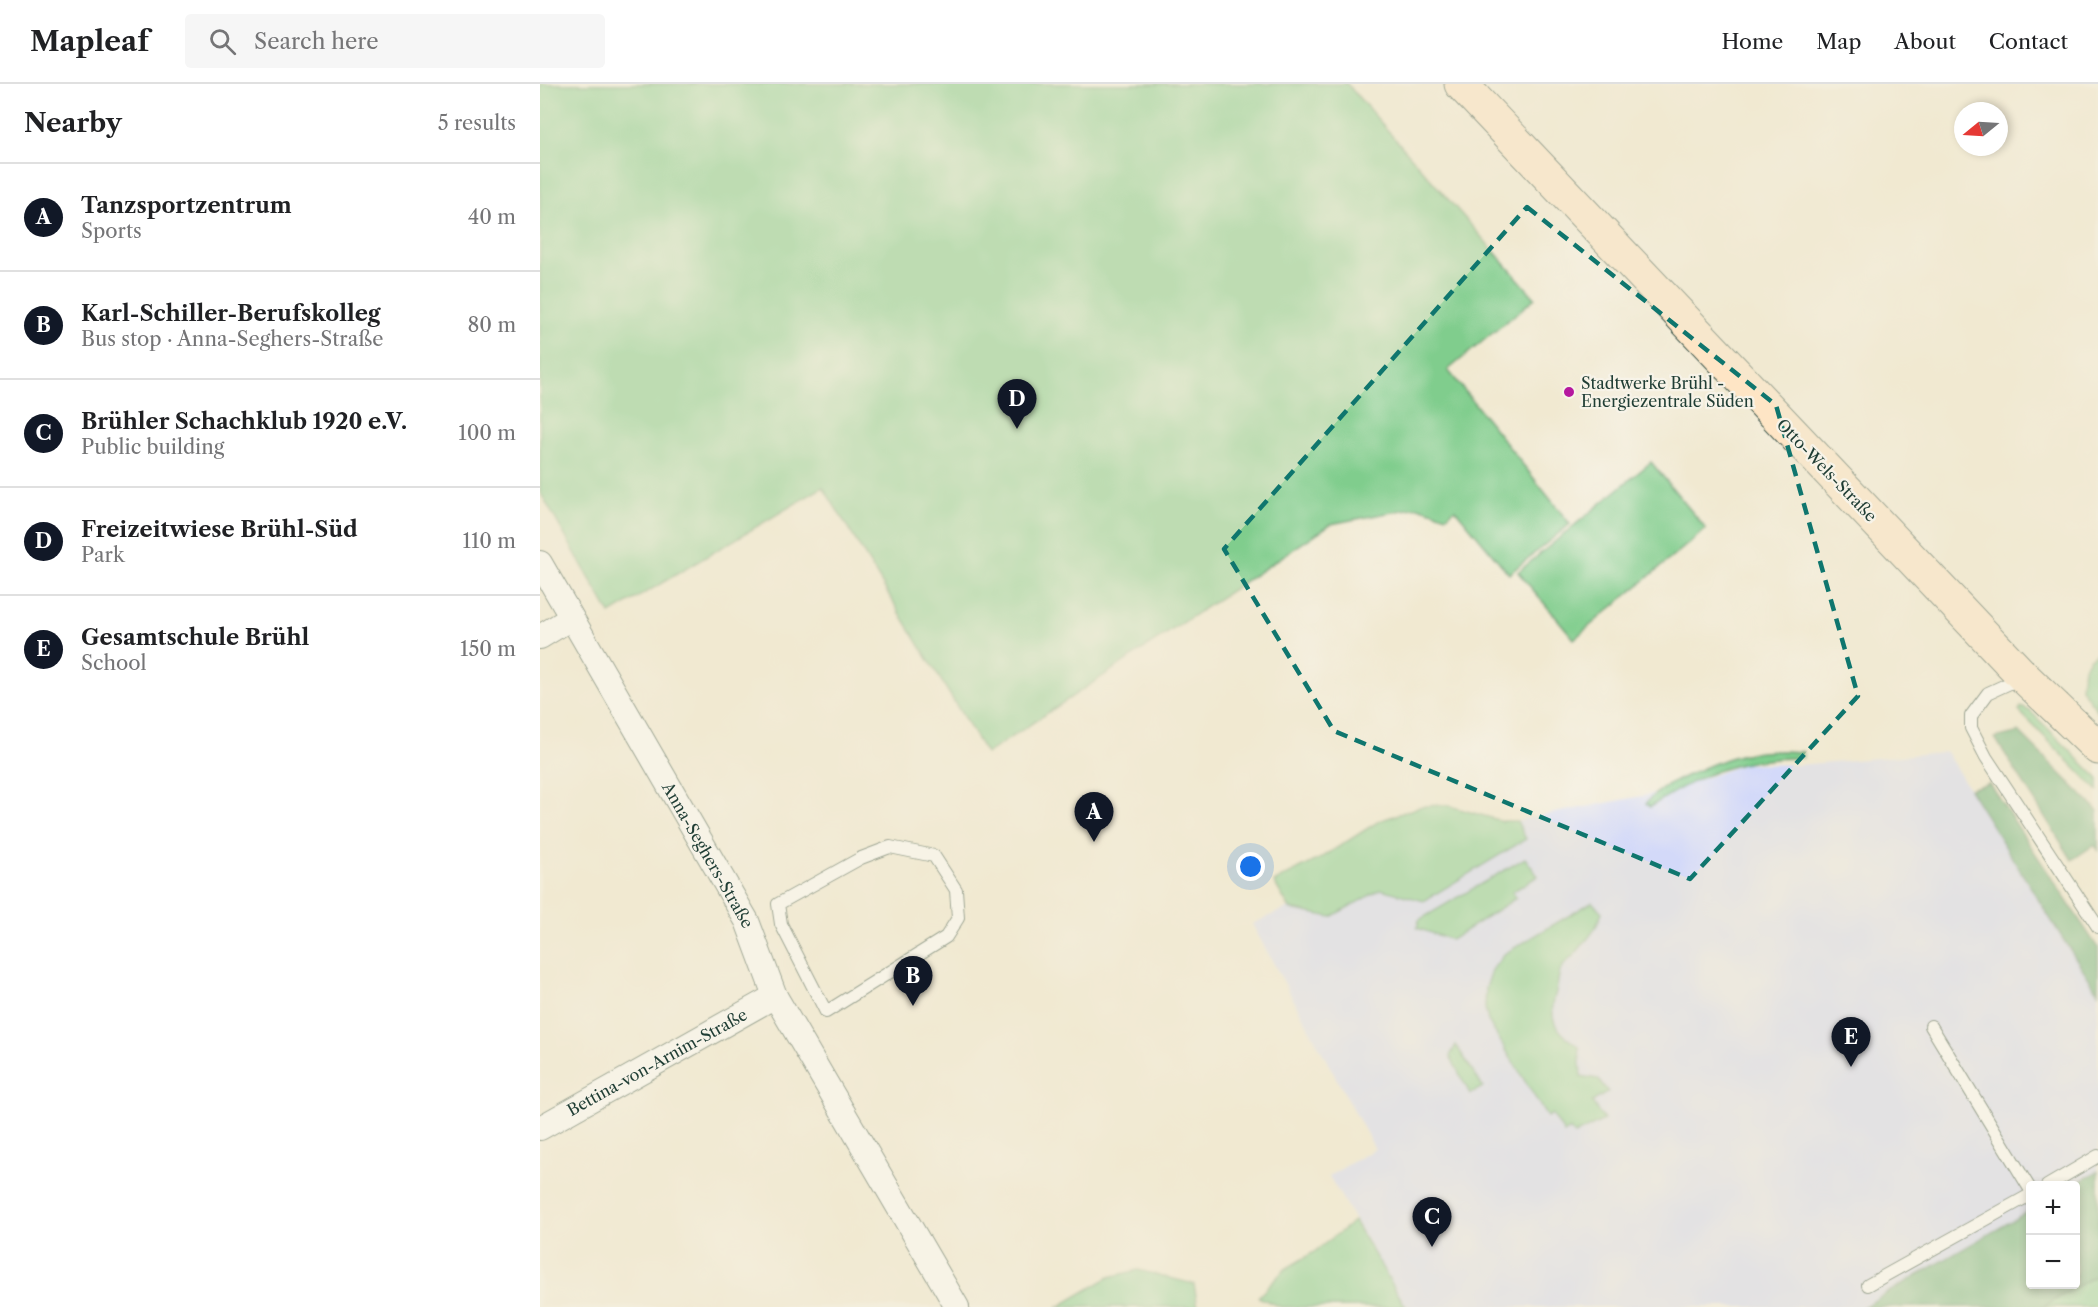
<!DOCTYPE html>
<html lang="en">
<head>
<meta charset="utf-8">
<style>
	:root { --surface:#fff; --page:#f6f6f6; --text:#202124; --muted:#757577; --line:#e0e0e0; --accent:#111827 }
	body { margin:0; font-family:"Libre Caslon Text",serif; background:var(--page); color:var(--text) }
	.controls { position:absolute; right:18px; bottom:18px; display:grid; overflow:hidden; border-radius:6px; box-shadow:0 3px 9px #0003 }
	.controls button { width:54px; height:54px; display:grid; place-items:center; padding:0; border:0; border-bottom:2px solid var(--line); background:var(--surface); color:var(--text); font:30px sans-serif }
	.compass { position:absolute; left:1414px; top:18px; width:54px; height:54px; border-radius:50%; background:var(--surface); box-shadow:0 3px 9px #0003; rotate:252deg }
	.you { position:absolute; left:711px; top:783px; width:21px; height:21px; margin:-15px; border:4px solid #fff; border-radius:50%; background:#1a73e8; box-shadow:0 0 0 9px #1a73e833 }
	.badge { display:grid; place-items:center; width:39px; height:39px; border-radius:50%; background:var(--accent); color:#fff; font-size:20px; font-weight:700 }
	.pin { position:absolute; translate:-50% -50px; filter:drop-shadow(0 2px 3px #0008) }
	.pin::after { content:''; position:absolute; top:32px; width:21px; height:18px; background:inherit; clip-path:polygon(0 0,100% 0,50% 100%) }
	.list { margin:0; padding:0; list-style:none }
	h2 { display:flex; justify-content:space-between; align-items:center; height:78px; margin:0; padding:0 24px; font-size:26px }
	h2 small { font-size:20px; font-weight:400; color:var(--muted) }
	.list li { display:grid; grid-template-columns:39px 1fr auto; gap:18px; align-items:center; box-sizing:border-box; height:108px; padding:0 24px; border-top:2px solid var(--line) }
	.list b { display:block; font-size:22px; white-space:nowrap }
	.list p { margin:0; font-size:20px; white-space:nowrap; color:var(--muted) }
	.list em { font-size:20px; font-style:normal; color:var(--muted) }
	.icon { flex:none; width:33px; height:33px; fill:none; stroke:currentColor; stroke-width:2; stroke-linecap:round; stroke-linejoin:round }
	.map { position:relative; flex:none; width:1558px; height:1223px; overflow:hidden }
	header { display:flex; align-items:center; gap:36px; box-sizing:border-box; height:84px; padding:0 30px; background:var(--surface); border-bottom:2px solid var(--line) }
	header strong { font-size:28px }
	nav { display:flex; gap:33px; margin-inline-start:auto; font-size:21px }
	.search { width:420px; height:54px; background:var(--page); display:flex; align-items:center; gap:15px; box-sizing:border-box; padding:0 21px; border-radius:6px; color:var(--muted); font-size:22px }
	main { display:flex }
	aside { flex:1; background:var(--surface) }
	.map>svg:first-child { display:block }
	.built { fill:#d3d9f9 }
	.green { fill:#80cd8d; stroke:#508560; stroke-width:1.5 }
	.forest { fill:#68b078; stroke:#447656; stroke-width:1.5 }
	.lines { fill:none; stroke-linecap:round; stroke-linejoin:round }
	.lane-casing { stroke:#3e574c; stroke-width:14 }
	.street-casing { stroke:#3e574c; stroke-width:26 }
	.secondary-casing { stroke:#3e574c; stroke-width:35 }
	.lane { stroke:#fff; stroke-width:12 }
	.street { stroke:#fff; stroke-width:24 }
	.secondary { stroke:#fee5c5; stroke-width:33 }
	.marked { fill:none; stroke:#0f766e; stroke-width:4.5; stroke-dasharray:12 8; stroke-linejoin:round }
	.poi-dot { fill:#b5179e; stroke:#f7f3e8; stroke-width:2 }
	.labels { text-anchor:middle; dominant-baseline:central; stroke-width:4.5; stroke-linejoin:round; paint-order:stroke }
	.poi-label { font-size:16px; fill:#1f3d34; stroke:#f7f3e8; text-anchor:start }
	.street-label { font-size:16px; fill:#1f3d34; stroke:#f7f3e8 }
</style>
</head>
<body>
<header>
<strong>Mapleaf</strong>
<div class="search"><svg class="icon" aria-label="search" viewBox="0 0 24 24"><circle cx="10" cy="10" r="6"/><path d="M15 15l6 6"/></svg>Search here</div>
<nav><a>Home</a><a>Map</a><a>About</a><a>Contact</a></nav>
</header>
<main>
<aside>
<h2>Nearby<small>5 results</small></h2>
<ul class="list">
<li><span class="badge">A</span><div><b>Tanzsportzentrum</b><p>Sports</p></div><em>40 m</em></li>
<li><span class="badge">B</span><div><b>Karl-Schiller-Berufskolleg</b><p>Bus stop · Anna-Seghers-Straße</p></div><em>80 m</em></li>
<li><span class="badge">C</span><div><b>Brühler Schachklub 1920 e.V.</b><p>Public building</p></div><em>100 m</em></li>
<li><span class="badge">D</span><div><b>Freizeitwiese Brühl-Süd</b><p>Park</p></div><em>110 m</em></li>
<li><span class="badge">E</span><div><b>Gesamtschule Brühl</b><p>School</p></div><em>150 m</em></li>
</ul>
</aside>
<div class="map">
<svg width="1558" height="1223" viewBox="0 0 1558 1223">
	<rect width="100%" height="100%" fill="#f7f3e8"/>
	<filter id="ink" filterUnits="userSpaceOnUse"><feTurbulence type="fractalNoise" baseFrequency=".0167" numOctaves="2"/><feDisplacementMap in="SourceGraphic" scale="12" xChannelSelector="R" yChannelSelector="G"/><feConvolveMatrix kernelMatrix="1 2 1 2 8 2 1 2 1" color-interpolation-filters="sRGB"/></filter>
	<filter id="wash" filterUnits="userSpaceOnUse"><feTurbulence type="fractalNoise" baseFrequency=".008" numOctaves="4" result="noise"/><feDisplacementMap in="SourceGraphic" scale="24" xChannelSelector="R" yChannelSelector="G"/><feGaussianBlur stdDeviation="1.35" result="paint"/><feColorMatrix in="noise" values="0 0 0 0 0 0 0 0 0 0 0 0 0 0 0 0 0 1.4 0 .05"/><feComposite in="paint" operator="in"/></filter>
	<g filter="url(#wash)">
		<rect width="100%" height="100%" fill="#f1e9d1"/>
		<polygon class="built" points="1406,668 1523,855 1558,908 1558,1087 1533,1101 1490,1102 1490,1126 1323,1223 866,1223 789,1092 835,1065 712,840 912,749 1128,707 1204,680 1258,681"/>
		<g class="green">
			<polygon points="0,0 807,0 995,214 908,286 1030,440 969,490 915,425 907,432 878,423 791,440 446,670 283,403 70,530 0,408"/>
			<polygon points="1111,378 1166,445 1034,555 978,488"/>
			<path d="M 1558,569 L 1558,628 L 1541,604 C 1542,591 1543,574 1558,569 Z"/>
			<polygon points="1481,623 1490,627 1558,694 1558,707 1479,627"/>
			<path d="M 1242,667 L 1263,668 L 1263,674 C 1200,673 1162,689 1110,723 L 1106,720 C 1115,702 1184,674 1204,670 C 1217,668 1229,667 1242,667 Z"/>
			<polygon points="906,721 962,737 977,737 986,755 884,817 841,805 791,833 750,825 734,798 781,774 839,737 882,722"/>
			<polygon points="985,774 998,792 972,808 976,814 911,856 877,844 879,836"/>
			<path d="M 1052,818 L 1062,828 C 1057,846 1046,857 1034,871 C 1030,875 1024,880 1021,885 C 1018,892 1018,901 1016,908 C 1007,936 1016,947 1039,963 L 1041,992 L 1058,995 L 1068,1008 L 1052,1018 L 1064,1036 L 1034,1051 L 1030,1045 L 1024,1049 L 1012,1030 L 1007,1033 L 948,937 L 945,924 L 946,904 L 952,886 L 964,870 Z"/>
			<polygon points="916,961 943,1003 930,1010 910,972"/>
			<polygon points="814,1137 866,1223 741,1223 718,1213 745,1185 774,1168"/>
			<polygon points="598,1186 654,1200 658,1223 518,1223 569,1193"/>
			<polygon points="1558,1190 1558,1223 1503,1223"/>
		</g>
		<g class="forest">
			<polygon points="1479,648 1558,727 1558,767 1554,761 1532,776 1455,654"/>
			<polygon points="1449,699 1558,864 1558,908 1523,855 1429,705"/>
			<polygon points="1558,1087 1558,1190 1503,1223 1323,1223 1490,1126 1490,1200 1536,1200 1536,1102 1533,1101"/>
		</g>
	</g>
	<g filter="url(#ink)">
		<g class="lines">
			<g class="lane-casing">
				<g id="lane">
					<polyline points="1483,593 1448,609 1431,632 1431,644 1446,673 1558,843"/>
					<polygon points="350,763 394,772 416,806 418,834 406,853 286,928 241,840 238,820 321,774"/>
					<polyline points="1391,942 1490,1105"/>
					<polyline points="1507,1102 1558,1072"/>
					<polyline points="1328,1201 1490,1111"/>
				</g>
			</g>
			<g class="street-casing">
				<g id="street">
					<polyline points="0,479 207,837 235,912 417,1223"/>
					<polyline points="0,553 31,534"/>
					<polyline points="0,1044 235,912"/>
				</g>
			</g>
			<g class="secondary-casing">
				<polyline id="secondary" points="921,0 1484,593 1558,664"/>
			</g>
			<use href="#lane" class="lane"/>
			<use href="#street" class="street"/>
			<use href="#secondary" class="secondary"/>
		</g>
	</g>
	<path d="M0 0H1558V1223H0ZM 987,123 L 1236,321 L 1318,612 L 1150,795 L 794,647 L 684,465 Z" fill="#f1e9d1" fill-opacity=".55" fill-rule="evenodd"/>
	<path class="marked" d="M 987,123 L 1236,321 L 1318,612 L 1150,795 L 794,647 L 684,465 Z"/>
	<circle class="poi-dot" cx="1029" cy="308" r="6"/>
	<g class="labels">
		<g class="poi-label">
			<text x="1041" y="299">Stadtwerke Brühl -<tspan x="1041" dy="18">Energiezentrale Süden</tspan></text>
		</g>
		<g class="street-label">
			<text transform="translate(1287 386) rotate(46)">Otto-Wels-Straße</text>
			<text transform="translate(168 771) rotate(60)">Anna-Seghers-Straße</text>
			<text transform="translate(117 978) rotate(-29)">Bettina-von-Arnim-Straße</text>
		</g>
	</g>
</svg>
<div class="controls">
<button>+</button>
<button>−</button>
</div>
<svg class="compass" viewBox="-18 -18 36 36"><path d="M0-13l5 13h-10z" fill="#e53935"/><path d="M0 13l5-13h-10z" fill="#757577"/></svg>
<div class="you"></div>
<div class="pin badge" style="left:554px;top:758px">A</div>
<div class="pin badge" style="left:373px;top:922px">B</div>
<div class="pin badge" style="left:892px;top:1163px">C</div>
<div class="pin badge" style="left:477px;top:345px">D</div>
<div class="pin badge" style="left:1311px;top:983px">E</div>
</div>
</main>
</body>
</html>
